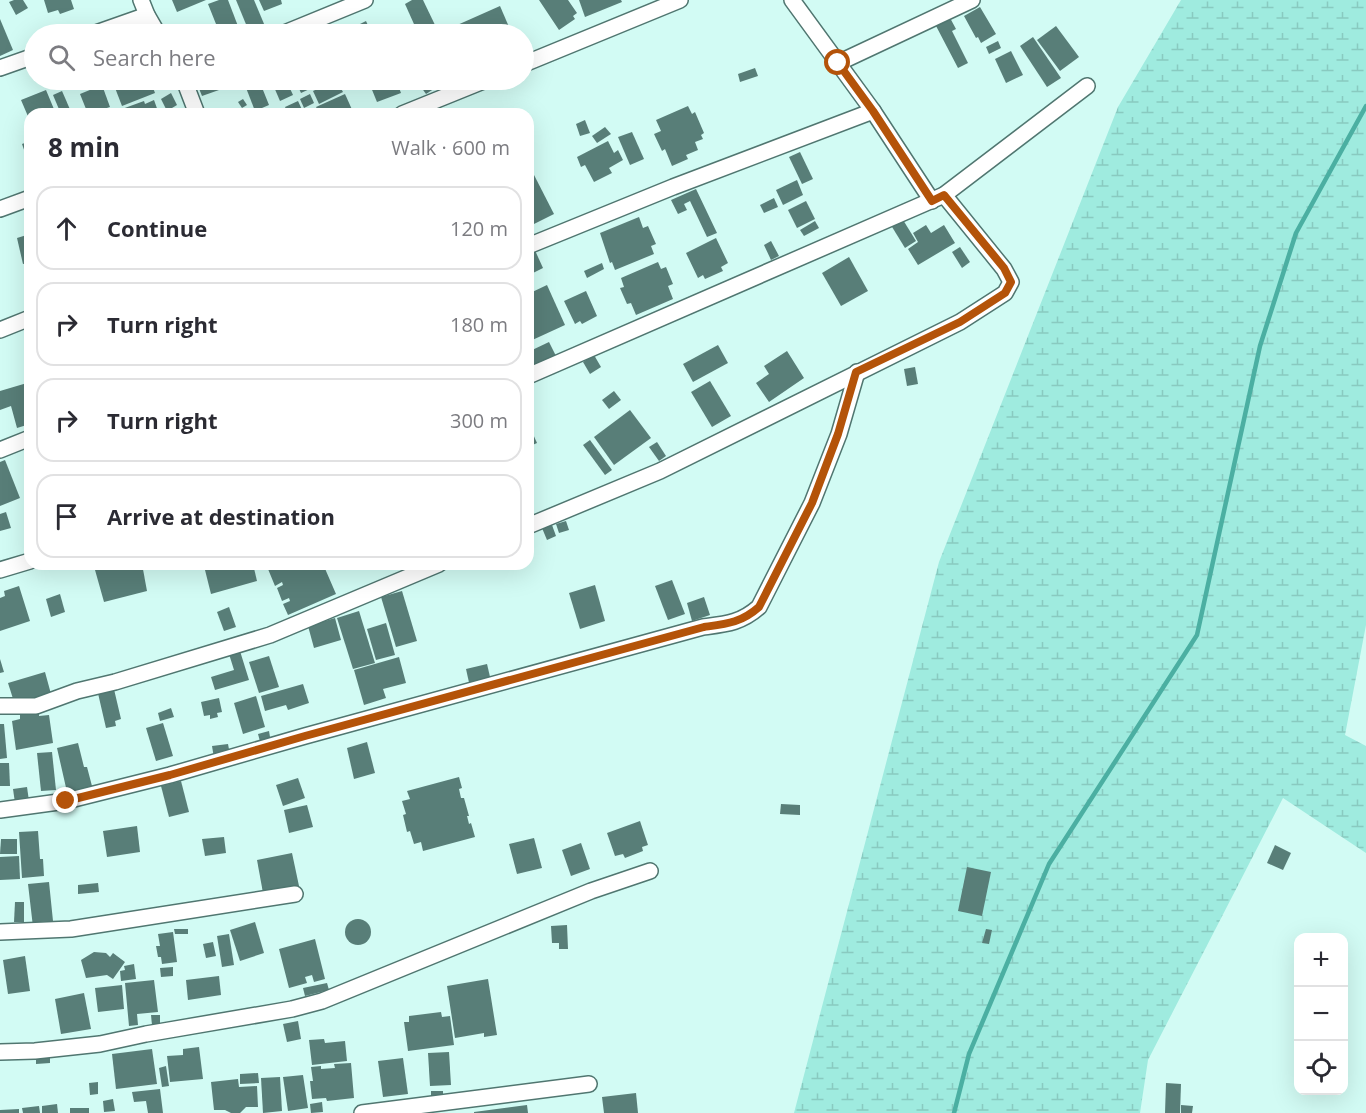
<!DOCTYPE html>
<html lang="en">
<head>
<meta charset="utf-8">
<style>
	:root { --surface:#fff; --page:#f7f7f7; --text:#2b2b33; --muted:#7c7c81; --line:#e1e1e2 }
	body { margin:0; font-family:"Open Sans",sans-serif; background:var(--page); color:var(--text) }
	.controls { position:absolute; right:18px; bottom:18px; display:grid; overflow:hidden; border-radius:12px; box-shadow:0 6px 24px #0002 }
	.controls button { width:54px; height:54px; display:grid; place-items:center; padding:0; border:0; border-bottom:2px solid var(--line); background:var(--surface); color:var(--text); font:30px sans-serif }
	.stop { position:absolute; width:18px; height:18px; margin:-14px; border:4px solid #b45309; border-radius:50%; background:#fff }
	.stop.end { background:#b45309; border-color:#fff; box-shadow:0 2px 6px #0008 }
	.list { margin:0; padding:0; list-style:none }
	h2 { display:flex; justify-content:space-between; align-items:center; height:78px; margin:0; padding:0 24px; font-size:26px }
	h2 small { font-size:20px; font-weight:400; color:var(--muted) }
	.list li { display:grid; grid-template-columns:39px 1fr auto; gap:18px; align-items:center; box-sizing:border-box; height:84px; margin:0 12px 12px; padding:0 12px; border:2px solid var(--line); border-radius:18px }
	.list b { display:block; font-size:22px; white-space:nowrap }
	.list em { font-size:20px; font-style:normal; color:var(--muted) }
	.icon { flex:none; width:33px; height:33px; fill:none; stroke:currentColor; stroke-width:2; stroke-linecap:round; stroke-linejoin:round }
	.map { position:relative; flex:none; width:1366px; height:1113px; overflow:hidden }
	.search { position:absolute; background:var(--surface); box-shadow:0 6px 24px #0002; left:24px; top:24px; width:510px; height:66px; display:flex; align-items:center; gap:15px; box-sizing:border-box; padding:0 21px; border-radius:33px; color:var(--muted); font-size:22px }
	.panel { position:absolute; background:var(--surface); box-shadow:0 6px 24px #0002; left:24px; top:108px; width:510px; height:462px; border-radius:18px }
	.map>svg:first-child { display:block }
	.wetland { fill:url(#wetland-marsh) }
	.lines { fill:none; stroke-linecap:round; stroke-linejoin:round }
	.stream { stroke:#4bafa2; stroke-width:4.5 }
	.building { fill:#587e78 }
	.minor-casing { stroke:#507670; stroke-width:18 }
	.minor { stroke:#fff; stroke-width:15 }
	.route { stroke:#b45309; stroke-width:8 }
</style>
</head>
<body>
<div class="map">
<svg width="1366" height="1113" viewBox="0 0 1366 1113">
	<defs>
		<pattern id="wetland-marsh" width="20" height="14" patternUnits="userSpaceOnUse" patternTransform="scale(1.5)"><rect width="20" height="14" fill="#9febdf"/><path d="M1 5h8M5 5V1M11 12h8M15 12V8" fill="none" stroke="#89cac0"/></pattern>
	</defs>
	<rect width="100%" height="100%" fill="#d2fbf4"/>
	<polygon class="wetland" points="1181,0 1366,0 1366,625 1345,735 1366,746 1366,853 1283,798 1148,1060 1140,1113 794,1113 939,562 1118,107"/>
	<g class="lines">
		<polyline class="stream" points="954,1113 969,1054 1049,864 1197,635 1260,346 1296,233 1366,106"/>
	</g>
	<g class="building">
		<polygon points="14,0 23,0 28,8 16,15 9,2"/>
		<polygon points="44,0 71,0 74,9 60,14 58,10 48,13"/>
		<polygon points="172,0 206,0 177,12"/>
		<polygon points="219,0 228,0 241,34 220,34 208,4"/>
		<polygon points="236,0 254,0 267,31 259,34 250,34"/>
		<polygon points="259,0 281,0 282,4 264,11"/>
		<polygon points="412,0 423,0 435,25 418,33 405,4"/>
		<polygon points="539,0 568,0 577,13 573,16 575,19 559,30"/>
		<polygon points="579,0 621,0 622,2 585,17"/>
		<polygon points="500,6 512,34 459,34 455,26"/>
		<polygon points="980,7 996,34 981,43 978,37 976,38 964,16"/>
		<polygon points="949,16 956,29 952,31 968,63 958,68 935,24"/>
		<polygon points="0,19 13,50 0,56"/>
		<polygon points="366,21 372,34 340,34"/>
		<polygon points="1056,26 1079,57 1060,71 1037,40"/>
		<polygon points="1033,37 1061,78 1047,87 1020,46"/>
		<polygon points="998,41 1001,48 989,54 986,47"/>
		<polygon points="1011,51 1023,75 1006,83 995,59"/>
		<polygon points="755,68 758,76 740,82 738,74"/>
		<polygon points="46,80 65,80 48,85"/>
		<polygon points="112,80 150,80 155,93 122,106"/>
		<polygon points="200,80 235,80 236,84 202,96 196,81"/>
		<polygon points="243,80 259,80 269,105 255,111"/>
		<polygon points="271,80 286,80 293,95 280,101"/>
		<polygon points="295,80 329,80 301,93"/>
		<polygon points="336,80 343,92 319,104 313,91"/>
		<polygon points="368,80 396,80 401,93 377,102"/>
		<polygon points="416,80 445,80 446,81 426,94"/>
		<polygon points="102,85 110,107 88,114 80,94"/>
		<polygon points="46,90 56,114 30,114 30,121 21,100"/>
		<polygon points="62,91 72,114 61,114 53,95"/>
		<polygon points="171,93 177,105 167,111 161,99"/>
		<polygon points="310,94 314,103 304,108 300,99"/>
		<polygon points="345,94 354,114 320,114 316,107"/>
		<polygon points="243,99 247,105 242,108 238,102"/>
		<polygon points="154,100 159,114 116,114 123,111 122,109 144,101 145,104"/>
		<polygon points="298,101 304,114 288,114 285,107"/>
		<polygon points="688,106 692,114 695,112 704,133 701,135 703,139 695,142 698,150 686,155 688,159 672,166 665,149 662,151 654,134 661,131 656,120"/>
		<polygon points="585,120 590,133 580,136 576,124"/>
		<polygon points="605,127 611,134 597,143 592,136"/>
		<polygon points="632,132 644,159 630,165 618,137"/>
		<polygon points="30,141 30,167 22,144"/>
		<polygon points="608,141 614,153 618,150 623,160 609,168 612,173 594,182 585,165 581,167 577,157"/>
		<polygon points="800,152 813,179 802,184 789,157"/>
		<polygon points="533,173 554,214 528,227 528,176"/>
		<polygon points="797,180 803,195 783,205 776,190"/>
		<polygon points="696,189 717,233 707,237 690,201 684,204 687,210 678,214 671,200"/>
		<polygon points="774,198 778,207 764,213 760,205"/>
		<polygon points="806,201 815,219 797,228 788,210"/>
		<polygon points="900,215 916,241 905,248 889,222"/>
		<polygon points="639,217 643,228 648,226 656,244 651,246 654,254 615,270 612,262 610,263 600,233"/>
		<polygon points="815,221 819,228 804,236 800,230"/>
		<polygon points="926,225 931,233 944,225 955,243 918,265 908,249 918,242 913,233"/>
		<polygon points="30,234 30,263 23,264 17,238"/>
		<polygon points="716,238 728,263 721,267 723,271 705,279 703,275 698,278 686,253"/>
		<polygon points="771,241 779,256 771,260 764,245"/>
		<polygon points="533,246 543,268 529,275 528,248"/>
		<polygon points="960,247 970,262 962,268 952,252"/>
		<polygon points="849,257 868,291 841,306 822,273"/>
		<polygon points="658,262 661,269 666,267 673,284 668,286 673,299 636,315 631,303 627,304 620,288 624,287 621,278"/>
		<polygon points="602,263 604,269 587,278 584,271"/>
		<polygon points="30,267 30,286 29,286 24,269"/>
		<polygon points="547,285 565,325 528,342 528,294"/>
		<polygon points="586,291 597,316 582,324 580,321 575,324 564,301"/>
		<polygon points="549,342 556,356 528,369 528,352"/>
		<polygon points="718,345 728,363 693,382 683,364"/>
		<polygon points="787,351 804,378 769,402 756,383 769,374 764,366"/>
		<polygon points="594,355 601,367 590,374 583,362"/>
		<polygon points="915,367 918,384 907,386 904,369"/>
		<polygon points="710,381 731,416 712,427 691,392"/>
		<polygon points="27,383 30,396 30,424 17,428 11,406 0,410 0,391"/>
		<polygon points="614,391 621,400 609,409 602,400"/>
		<polygon points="630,410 651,438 614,465 594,437"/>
		<polygon points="528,423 537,443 528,447"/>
		<polygon points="590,440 612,470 605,475 583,445"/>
		<polygon points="657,442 666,456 659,461 649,447"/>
		<polygon points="5,460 20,498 0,506 0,462"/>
		<polygon points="30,499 30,513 28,513 24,501"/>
		<polygon points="6,512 11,528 0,531 0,514"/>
		<polygon points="566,521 569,530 559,533 556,524"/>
		<polygon points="552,525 556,536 547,540 542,528"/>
		<polygon points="117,564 142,564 147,591 104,602 95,570"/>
		<polygon points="227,564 253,564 257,581 211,594 205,570"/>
		<polygon points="272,564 323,564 336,594 288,615 283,604 290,601 289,598 282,601 277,588 283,585 282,582 275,586 268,569 273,567"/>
		<polygon points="672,580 685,614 668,620 655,586"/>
		<polygon points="595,585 605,621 580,629 569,593"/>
		<polygon points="19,586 30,621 0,631 0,598 5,596 4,591"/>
		<polygon points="402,591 417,641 396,647 381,597"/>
		<polygon points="60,594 65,612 51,617 46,599"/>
		<polygon points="704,597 710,615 692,621 687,603"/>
		<polygon points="229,607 236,627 224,631 217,612"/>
		<polygon points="359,611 375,663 353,669 337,618"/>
		<polygon points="335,618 341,640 314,648 308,626"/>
		<polygon points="386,623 395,655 376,660 367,629"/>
		<polygon points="240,651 249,680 215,690 211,677 234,670 229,654"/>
		<polygon points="269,656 279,687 259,693 249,662"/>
		<polygon points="399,657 406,683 383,689 386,698 364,705 354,670"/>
		<polygon points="0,659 4,672 0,673"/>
		<polygon points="487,664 491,681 470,687 466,669"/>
		<polygon points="45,672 51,694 15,705 8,683"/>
		<polygon points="303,684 309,703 288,710 286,705 265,711 261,696"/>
		<polygon points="113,685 121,719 115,721 116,726 106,728 97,689"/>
		<polygon points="256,696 265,727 243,734 234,703"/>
		<polygon points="219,698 222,712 217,713 218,717 210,719 210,715 204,716 201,702"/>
		<polygon points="171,708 174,717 160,721 158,713"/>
		<polygon points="39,712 39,716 49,715 53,743 16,750 12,721 20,719 20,715"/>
		<polygon points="163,723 173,756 156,761 146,728"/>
		<polygon points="0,724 4,724 7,758 0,759"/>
		<polygon points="269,731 271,743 261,745 258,734"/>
		<polygon points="367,742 375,773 354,779 347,748"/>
		<polygon points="78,743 84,767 87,767 92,786 67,792 57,748"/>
		<polygon points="228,744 230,755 214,758 212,746"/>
		<polygon points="52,752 56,790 41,791 37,753"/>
		<polygon points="0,763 9,763 10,786 0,786"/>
		<polygon points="459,777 462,788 459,789 461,798 464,798 469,816 467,816 469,824 471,823 475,837 423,851 421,842 414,844 410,831 407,832 403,815 406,814 402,801 410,799 407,791"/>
		<polygon points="298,778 305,798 283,806 276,785"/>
		<polygon points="181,781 189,812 169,817 161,786"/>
		<polygon points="27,787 29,801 15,803 13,789"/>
		<polygon points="781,804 800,805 800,815 780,814"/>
		<polygon points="307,805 313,827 289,833 284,810"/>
		<polygon points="640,821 648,845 642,847 643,851 625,858 623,854 615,856 607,833"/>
		<polygon points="137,826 140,852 107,857 103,831"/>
		<polygon points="38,831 40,859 43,859 44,876 22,878 19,832"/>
		<polygon points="224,837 226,853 205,856 202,839"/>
		<polygon points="534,838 542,868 517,874 509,844"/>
		<polygon points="1,839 17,839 17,854 0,854"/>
		<polygon points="581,843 590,869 571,876 562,850"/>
		<polygon points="1275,845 1291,853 1283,870 1267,863"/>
		<polygon points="292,853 299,886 263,893 257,860"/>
		<polygon points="19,856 20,879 0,880 0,857"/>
		<polygon points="967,867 991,872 982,916 958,911"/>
		<polygon points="49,882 53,921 40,922 40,926 33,927 28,884"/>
		<polygon points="98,883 99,892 78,894 78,885"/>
		<polygon points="15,902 24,902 24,922 14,922"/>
		<circle cx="358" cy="932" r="13"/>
		<polygon points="255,922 264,953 240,961 230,930"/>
		<polygon points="567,925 568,949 559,949 559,943 552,943 551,926"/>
		<polygon points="174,929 188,929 188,934 175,934"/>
		<polygon points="986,929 992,930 989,944 982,943"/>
		<polygon points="173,932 177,962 162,964 161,957 158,957 156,946 160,946 158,934"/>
		<polygon points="229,934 234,965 222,967 217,936"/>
		<polygon points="315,939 325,979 314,982 312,975 305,977 307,983 289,988 279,949"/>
		<polygon points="213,942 216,956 206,958 203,944"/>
		<polygon points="94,952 106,953 110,957 113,953 125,962 113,979 107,975 86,978 81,960"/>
		<polygon points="25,956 30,991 8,994 3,960"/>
		<polygon points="134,964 136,979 121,981 120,971 125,970 124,966"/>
		<polygon points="173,967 173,976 161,977 160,968"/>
		<polygon points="219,976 221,995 188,1000 186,980"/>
		<polygon points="488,979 497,1035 484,1037 484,1033 455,1038 447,986"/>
		<polygon points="154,980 158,1012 137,1014 138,1025 129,1026 125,983"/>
		<polygon points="327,983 329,990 305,996 303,988"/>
		<polygon points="122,985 124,1009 98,1012 95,988"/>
		<polygon points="84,993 91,1029 61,1034 55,999"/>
		<polygon points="441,1012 442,1017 450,1016 454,1045 408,1051 404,1022 409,1022 409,1016"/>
		<polygon points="151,1015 160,1015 160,1025 152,1025"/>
		<polygon points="298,1021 301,1039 287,1042 283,1024"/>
		<polygon points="324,1039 325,1043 345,1041 347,1061 312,1065 309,1040"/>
		<polygon points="199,1047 203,1079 170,1082 167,1056 183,1055 183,1049"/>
		<polygon points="152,1049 157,1084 116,1089 112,1054"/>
		<polygon points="449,1052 451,1085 430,1086 428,1053"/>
		<polygon points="50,1057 50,1063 36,1064 36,1059"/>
		<polygon points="403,1058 408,1094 383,1097 378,1061"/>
		<polygon points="351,1063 354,1098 327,1101 326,1098 312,1099 310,1081 313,1081 311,1067 321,1066 321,1069 335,1068 334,1064"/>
		<polygon points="166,1066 169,1086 162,1087 159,1068"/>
		<polygon points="258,1073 259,1083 240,1084 240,1074"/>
		<polygon points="303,1075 308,1108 288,1111 283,1077"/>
		<polygon points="280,1077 282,1111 263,1113 261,1078"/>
		<polygon points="238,1079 239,1087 257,1086 258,1107 246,1107 240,1113 231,1113 225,1110 214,1110 211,1082"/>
		<polygon points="98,1082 98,1094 90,1095 89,1083"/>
		<polygon points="1166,1083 1181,1084 1180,1113 1165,1113"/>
		<polygon points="160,1089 163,1113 148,1113 146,1101 134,1102 132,1092"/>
		<rect x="431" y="1091" width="12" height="8"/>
		<polygon points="636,1093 638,1113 604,1113 602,1097"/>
		<polygon points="113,1099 115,1111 104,1112 103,1101"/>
		<polygon points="322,1102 323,1112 311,1113 310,1104"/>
		<polygon points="57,1104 58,1113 42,1113 42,1106"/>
		<polygon points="527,1105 528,1113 474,1113 474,1112"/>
		<polygon points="1181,1105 1193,1106 1192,1113 1181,1113"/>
		<polygon points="39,1106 40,1113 23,1113 22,1108"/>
		<rect x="70" y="1108" width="19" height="5"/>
		<polygon points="19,1109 19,1113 0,1113 0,1110"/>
	</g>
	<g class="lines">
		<g class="minor-casing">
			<g id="minor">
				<polyline points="141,0 147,15 158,34"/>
				<polyline points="792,0 873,111 932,201"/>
				<polyline points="93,34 147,15"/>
				<polyline points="282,34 365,0"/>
				<polyline points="838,63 972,0"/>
				<polyline points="524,64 680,0"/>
				<polyline points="0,68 34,56"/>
				<polyline points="184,80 197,114"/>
				<polyline points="402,114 486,80"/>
				<polyline points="0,209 30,198"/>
				<polyline points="528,246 673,187 873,111"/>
				<polyline points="0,330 30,318"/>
				<polyline points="528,376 944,195 1087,86"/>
				<polyline points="0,450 30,438"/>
				<polyline points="528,526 660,471 960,322 1005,293 1011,282 1004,269 944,195"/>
				<polyline points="0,570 30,561"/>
				<polyline points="0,706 36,706 77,691 115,682 270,635 439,564"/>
				<path d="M 0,810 L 66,801 L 170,775 L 305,736 L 703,627 C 726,624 741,623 759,607 L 812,503 L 839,434 L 857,372"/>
				<polyline points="0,932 71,929 295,894"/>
				<polyline points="0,1052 35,1051 100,1044 146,1034 292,1009 322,1001 591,891 650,871"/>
				<polyline points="362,1113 589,1084"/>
			</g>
		</g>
		<use href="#minor" class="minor"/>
	</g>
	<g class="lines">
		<path class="route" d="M 66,801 L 170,775 L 305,736 L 704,627 C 726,624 741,623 759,607 L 812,503 L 838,434 L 856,372 L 960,322 L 1005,293 L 1011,282 L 1004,268 L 944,195 L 932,201 L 873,111 L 838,63"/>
	</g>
</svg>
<div class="controls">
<button>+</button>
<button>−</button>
<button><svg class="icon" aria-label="locate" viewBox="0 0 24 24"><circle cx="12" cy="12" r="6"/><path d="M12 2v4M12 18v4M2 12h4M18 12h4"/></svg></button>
</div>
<div class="stop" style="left:838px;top:63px"></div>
<div class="stop end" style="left:66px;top:801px"></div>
<div class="search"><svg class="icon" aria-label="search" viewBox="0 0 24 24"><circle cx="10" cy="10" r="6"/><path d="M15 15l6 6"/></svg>Search here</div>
<section class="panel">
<h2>8 min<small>Walk · 600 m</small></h2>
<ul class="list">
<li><svg class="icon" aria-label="ahead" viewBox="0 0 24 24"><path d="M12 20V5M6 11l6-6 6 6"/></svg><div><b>Continue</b></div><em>120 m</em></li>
<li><svg class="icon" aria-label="right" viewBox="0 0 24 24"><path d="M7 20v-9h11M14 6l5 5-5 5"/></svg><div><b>Turn right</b></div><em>180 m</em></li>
<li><svg class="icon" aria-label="right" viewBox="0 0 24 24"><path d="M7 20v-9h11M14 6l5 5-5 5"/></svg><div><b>Turn right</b></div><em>300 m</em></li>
<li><svg class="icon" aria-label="arrive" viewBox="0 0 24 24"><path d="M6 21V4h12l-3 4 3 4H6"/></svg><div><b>Arrive at destination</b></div></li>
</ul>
</section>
</div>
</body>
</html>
